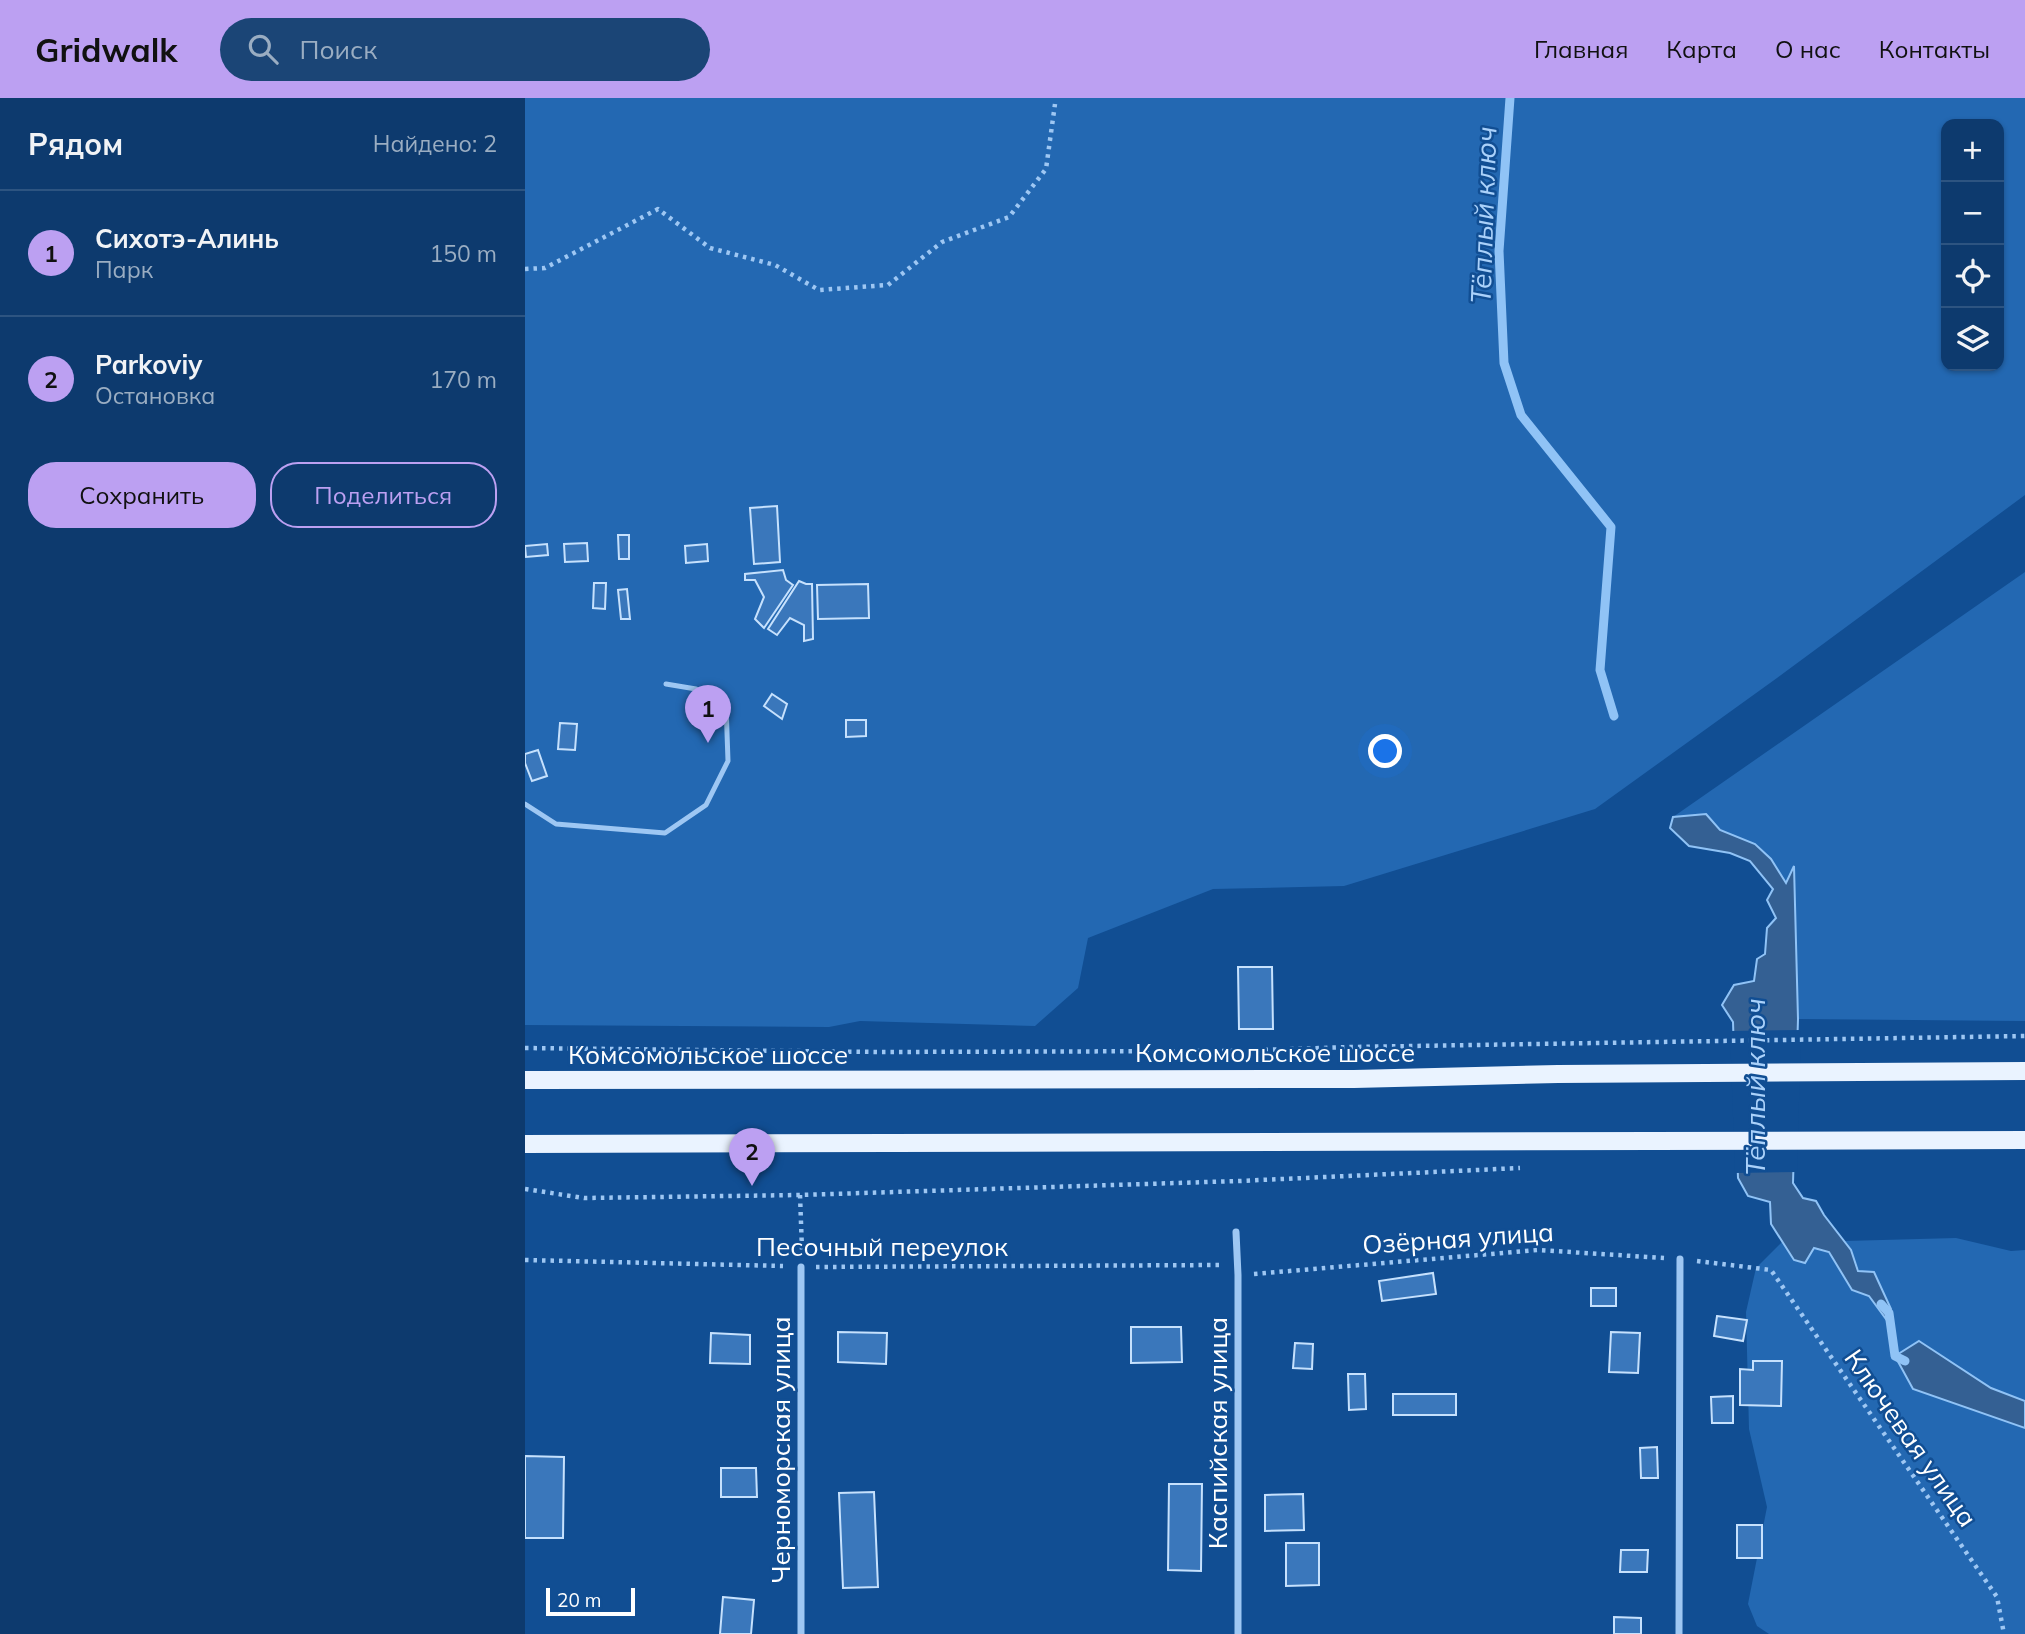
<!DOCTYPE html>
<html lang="ru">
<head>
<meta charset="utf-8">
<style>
	:root { --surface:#0d3a6e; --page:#1b4576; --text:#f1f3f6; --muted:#9aadc2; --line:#2d5481; --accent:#bca0f2 }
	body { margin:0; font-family:Mulish,sans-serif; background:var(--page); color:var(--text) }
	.controls { position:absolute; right:21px; top:21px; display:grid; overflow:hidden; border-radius:14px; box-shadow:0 2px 5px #0004 }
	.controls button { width:63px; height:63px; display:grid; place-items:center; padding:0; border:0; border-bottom:2px solid var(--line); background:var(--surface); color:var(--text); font:35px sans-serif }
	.scale { position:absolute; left:21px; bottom:18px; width:89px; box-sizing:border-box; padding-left:7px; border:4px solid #fff; border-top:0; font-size:19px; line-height:24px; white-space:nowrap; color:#fff; -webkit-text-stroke:5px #114e93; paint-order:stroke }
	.you { position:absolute; left:861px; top:654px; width:24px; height:24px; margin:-18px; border:5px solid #fff; border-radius:50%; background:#1a73e8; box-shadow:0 0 0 10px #1a73e833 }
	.badge { display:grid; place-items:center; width:46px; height:46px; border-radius:50%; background:var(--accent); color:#111; font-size:23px; font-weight:700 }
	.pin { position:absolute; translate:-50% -58px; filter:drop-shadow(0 2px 4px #0008) }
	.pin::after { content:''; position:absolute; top:37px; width:24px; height:21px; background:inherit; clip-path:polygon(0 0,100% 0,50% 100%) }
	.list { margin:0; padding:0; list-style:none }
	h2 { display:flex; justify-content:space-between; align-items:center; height:91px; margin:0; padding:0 28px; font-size:30px }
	h2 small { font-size:23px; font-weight:400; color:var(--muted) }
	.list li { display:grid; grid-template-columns:46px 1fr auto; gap:21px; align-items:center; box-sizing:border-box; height:126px; padding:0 28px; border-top:2px solid var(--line) }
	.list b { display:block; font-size:26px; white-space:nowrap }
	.list p { margin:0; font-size:23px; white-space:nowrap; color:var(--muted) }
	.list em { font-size:23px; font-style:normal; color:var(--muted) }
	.actions { display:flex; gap:14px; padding:21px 28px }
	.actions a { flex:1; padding:16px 0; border:2px solid var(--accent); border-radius:28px; text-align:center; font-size:24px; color:var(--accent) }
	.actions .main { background:var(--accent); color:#111 }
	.icon { flex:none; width:38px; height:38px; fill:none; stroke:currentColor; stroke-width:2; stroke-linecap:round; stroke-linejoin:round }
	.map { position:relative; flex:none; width:1500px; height:1536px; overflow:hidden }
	header { display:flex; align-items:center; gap:42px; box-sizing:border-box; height:98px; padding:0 35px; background:var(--accent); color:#111 }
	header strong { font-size:33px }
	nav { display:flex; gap:38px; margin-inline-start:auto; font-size:24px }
	.search { width:490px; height:63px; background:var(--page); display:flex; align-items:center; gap:18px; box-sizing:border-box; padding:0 24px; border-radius:38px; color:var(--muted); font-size:26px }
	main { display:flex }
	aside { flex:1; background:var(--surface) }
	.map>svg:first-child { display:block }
	.green { fill:#2368b2; fill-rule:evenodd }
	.water { fill:#346093; stroke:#90c3f6; stroke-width:2 }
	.pier { fill:#114e93 }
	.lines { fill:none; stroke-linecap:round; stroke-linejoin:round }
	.stream { stroke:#90c3f6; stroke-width:9 }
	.building { fill:#3a77bb; stroke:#c6e1fd; stroke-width:2 }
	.path { stroke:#9ec7f3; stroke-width:4.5; stroke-dasharray:3.5 5; stroke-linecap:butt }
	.service { stroke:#9ec7f3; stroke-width:5 }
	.minor { stroke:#9ec7f3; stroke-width:7 }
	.primary { stroke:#eaf3ff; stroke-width:18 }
	.labels { text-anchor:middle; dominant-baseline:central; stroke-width:5; stroke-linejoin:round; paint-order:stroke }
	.street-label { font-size:26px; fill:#fff; stroke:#114e93 }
	.water-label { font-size:28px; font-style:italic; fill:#aad1fa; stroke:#114e93 }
</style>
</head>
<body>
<header>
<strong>Gridwalk</strong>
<div class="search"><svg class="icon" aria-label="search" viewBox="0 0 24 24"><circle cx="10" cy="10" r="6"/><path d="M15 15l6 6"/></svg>Поиск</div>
<nav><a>Главная</a><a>Карта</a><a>О нас</a><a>Контакты</a></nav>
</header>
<main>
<aside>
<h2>Рядом<small>Найдено: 2</small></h2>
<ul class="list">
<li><span class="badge">1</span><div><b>Сихотэ-Алинь</b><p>Парк</p></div><em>150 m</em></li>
<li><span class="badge">2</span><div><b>Parkoviy</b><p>Остановка</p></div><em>170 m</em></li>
</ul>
<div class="actions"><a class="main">Сохранить</a><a>Поделиться</a></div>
</aside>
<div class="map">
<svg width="1500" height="1536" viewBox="0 0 1500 1536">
	<rect width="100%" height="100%" fill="#114e93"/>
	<g class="green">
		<path d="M 0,0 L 1500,0 L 1500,397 L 1252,580 L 1070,711 L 819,788 L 688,791 L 563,840 L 553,890 L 510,928 L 335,923 L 304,929 L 0,927 ZM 1421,26 L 1474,26 L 1474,268 L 1421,268 Z"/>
		<polygon points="1500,474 1500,923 1273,921 1268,771 1261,786 1246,761 1230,746 1195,732 1181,716 1148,719"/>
		<polygon points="1431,1140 1486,1153 1500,1152 1500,1303 1466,1290 1395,1243 1388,1291 1500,1330 1500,1536 1244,1536 1232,1528 1223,1506 1242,1409 1224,1331 1221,1214 1231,1170 1258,1143 1269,1162 1289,1150 1304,1154 1327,1192 1344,1198 1326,1152 1320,1143"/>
	</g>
	<g class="water">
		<polygon points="1181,716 1195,732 1230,746 1246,761 1261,785 1269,768 1273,921 1268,1085 1278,1100 1291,1103 1299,1117 1326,1152 1333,1173 1349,1174 1366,1211 1361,1221 1344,1198 1327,1192 1304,1154 1289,1150 1280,1165 1269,1162 1246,1126 1245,1104 1223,1098 1213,1080 1208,924 1197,907 1209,887 1229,883 1232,861 1240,856 1242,830 1251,820 1242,802 1248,791 1225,763 1205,755 1164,748 1145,730 1148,719"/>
		<polygon points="1394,1243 1466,1290 1500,1303 1500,1330 1388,1291 1370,1258"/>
	</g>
	<polygon class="pier" points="1276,932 1272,1074 1210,1075 1205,933"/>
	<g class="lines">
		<g class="stream">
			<polyline points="985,0 974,153 979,265 996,317 1086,429 1075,572 1089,618"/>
			<polyline points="1356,1206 1364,1215 1370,1258 1380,1263"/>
		</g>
	</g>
	<g class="building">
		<polygon points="252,408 255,464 229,466 225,410"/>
		<polygon points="93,437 104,437 104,461 94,461"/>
		<polygon points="62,445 63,463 40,464 39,446"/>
		<polygon points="22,446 23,457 1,459 0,448"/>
		<polygon points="182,446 183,463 161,465 160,448"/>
		<polygon points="258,472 261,482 268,487 239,530 230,521 239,499 230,482 220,482 220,476"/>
		<polygon points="274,483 281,486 287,486 288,541 279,543 279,527 265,520 252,537 243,531"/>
		<polygon points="69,485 81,485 80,511 68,510"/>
		<polygon points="343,486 344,520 293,521 292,487"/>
		<polygon points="102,491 105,521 96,521 93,492"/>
		<polygon points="247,596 262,606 257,621 239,608"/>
		<polygon points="321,622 341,622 341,638 321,639"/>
		<polygon points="35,625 52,626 50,652 33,651"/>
		<polygon points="13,652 22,678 7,683 0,665 0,656"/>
		<polygon points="713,869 747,869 748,931 714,931"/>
		<polygon points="908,1175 911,1196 857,1203 854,1183"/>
		<rect x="1066" y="1190" width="25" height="18"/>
		<polygon points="1192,1218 1222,1222 1218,1243 1189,1238"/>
		<polygon points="606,1229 656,1229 657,1264 606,1265"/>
		<polygon points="313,1234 362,1235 361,1266 313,1264"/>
		<polygon points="1086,1234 1115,1235 1113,1275 1084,1274"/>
		<polygon points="186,1235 225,1237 225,1266 185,1265"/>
		<polygon points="770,1245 788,1246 787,1271 768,1270"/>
		<polygon points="1228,1263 1257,1263 1256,1308 1215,1307 1215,1271 1228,1272"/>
		<polygon points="823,1276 840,1276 841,1311 824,1312"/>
		<rect x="868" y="1296" width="63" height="21"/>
		<polygon points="1208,1298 1208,1325 1187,1325 1186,1299"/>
		<polygon points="1132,1349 1133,1380 1116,1380 1115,1350"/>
		<polygon points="0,1358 39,1359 38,1440 0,1440"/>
		<polygon points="196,1370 231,1370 232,1399 196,1399"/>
		<polygon points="644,1386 677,1386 676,1473 643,1472"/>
		<polygon points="349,1394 353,1489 318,1490 314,1395"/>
		<polygon points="778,1396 779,1432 740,1433 740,1397"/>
		<rect x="1212" y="1427" width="25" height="33"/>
		<polygon points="761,1445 794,1445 794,1487 761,1488"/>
		<polygon points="1096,1452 1123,1452 1122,1474 1095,1474"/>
		<polygon points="198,1499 229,1502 226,1536 195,1536"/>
		<polygon points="1089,1519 1116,1520 1116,1536 1089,1536"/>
	</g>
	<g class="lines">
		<g class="path">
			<polyline points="0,171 20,170 133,111 185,150 250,167 294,192 363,187 417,144 484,119 521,71 530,6"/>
			<polyline points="0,950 355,954 703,953 826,949 1500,938"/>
			<polyline points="0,1091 59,1100 275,1097 714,1083 995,1070"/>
			<polyline points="275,1097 277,1152"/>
			<polyline points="0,1162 258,1168"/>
			<polyline points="1172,1163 1246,1172 1472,1499 1479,1536"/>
			<polyline points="291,1169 696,1167"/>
			<polyline points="729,1176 1013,1152 1139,1160"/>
		</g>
		<polyline class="service" points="0,706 31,726 140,735 181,707 203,663 201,606 171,591 141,586"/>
		<g class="minor">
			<polyline points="711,1134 713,1177 713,1536"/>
			<polyline points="276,1536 276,1169"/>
			<polyline points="1154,1536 1155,1161"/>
		</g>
		<g class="primary">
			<polyline points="0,982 829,981 1033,976 1500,973"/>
			<polyline points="0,1046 1500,1042"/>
		</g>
	</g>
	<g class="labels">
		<g class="street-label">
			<text x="750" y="954">Комсомольское шоссе</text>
			<text x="183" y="956">Комсомольское шоссе</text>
			<text transform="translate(933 1140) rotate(-4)">Озёрная улица</text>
			<text x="357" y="1148">Песочный переулок</text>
			<text transform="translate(692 1335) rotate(-90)">Каспийская улица</text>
			<text transform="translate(1386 1340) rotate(55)">Ключевая улица</text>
			<text transform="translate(255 1352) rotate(-90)">Черноморская улица</text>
		</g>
		<g class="water-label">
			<text transform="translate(958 117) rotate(-88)">Тёплый ключ</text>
			<text transform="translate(1229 989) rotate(-90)">Тёплый ключ</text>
		</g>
	</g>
</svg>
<div class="controls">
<button>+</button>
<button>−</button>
<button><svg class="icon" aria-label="locate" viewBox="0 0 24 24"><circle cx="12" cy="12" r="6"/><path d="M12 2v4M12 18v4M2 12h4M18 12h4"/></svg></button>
<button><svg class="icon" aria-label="layers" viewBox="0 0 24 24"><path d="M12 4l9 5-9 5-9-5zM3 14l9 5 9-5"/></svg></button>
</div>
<div class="scale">20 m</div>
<div class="you"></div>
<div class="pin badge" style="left:183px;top:645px">1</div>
<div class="pin badge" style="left:227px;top:1088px">2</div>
</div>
</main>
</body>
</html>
